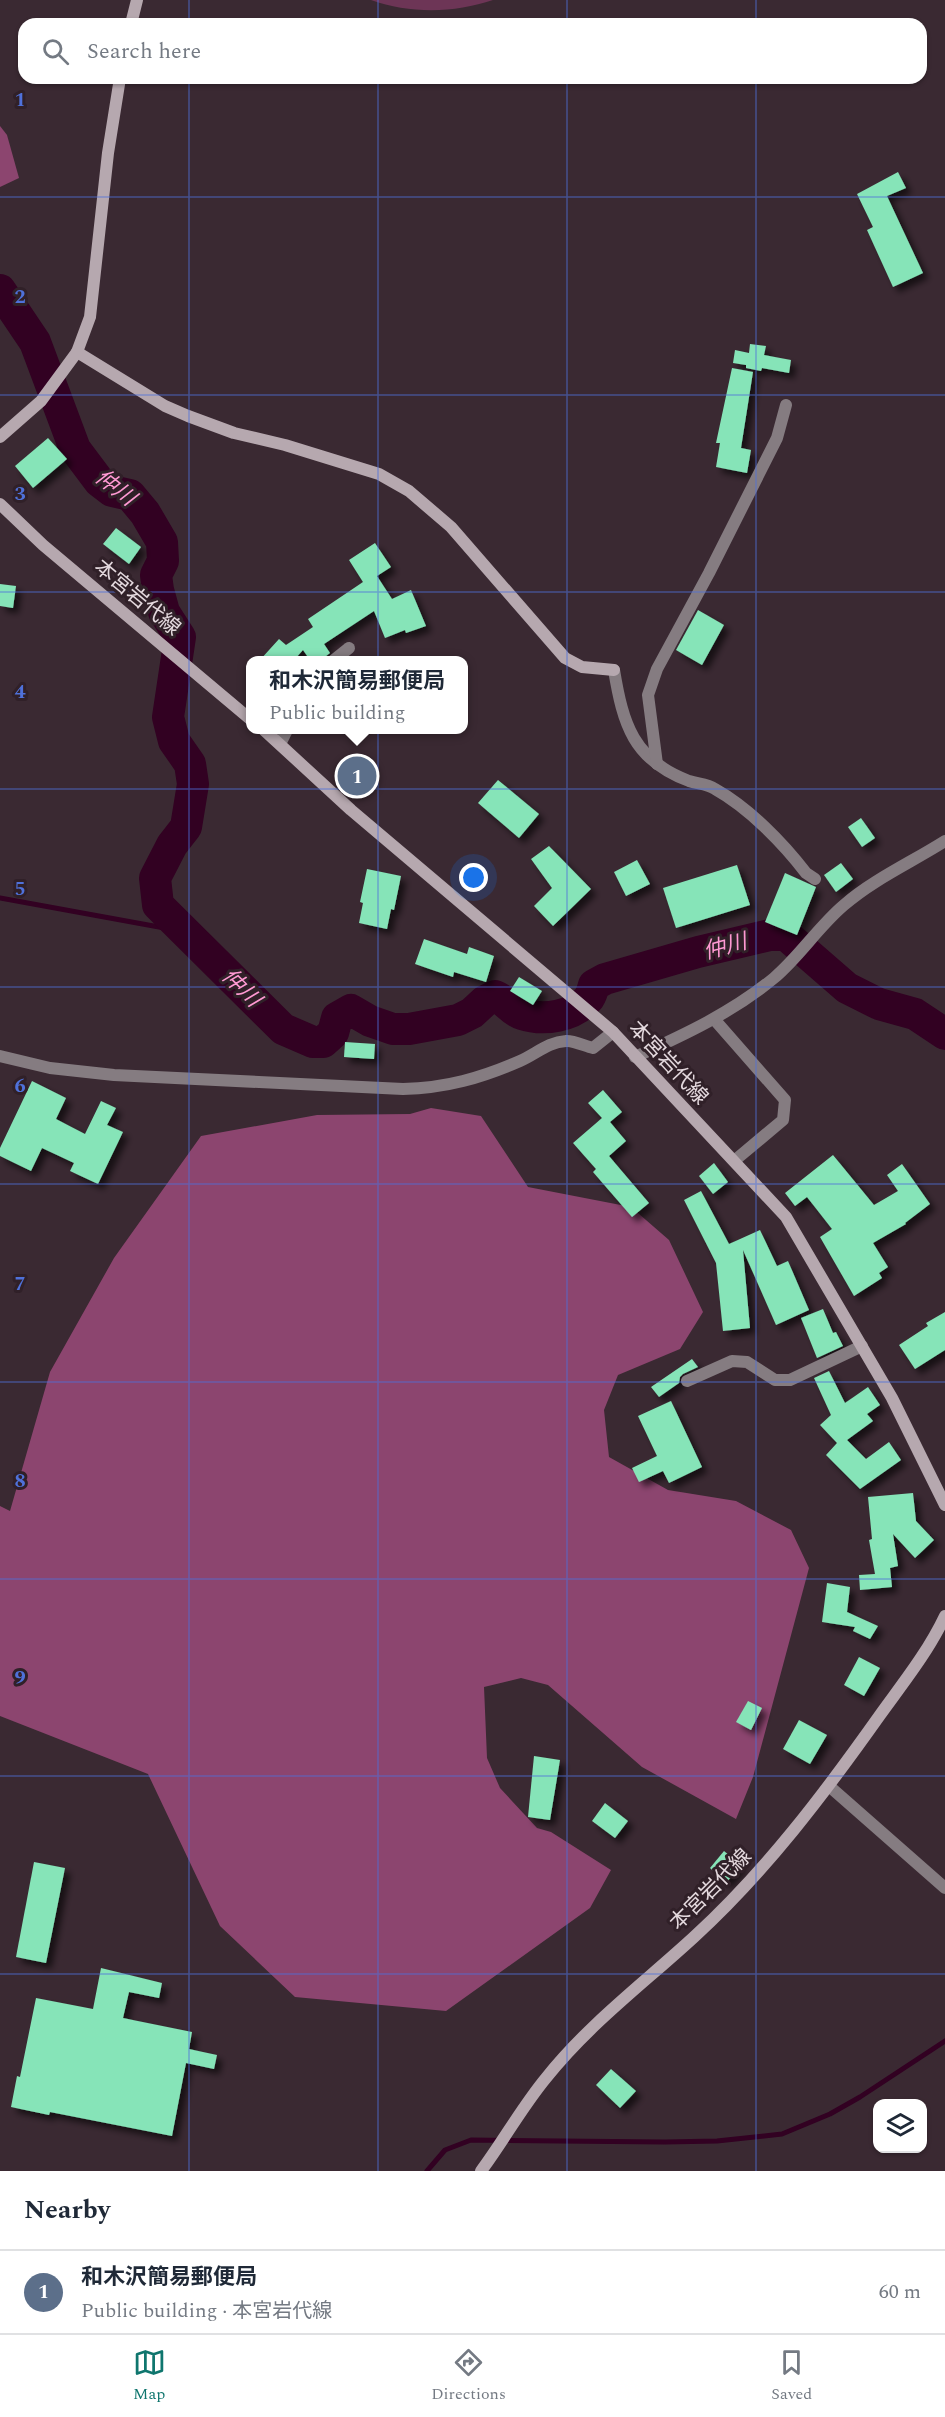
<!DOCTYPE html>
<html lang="en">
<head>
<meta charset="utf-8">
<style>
	:root { --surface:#fff; --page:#f6f6f7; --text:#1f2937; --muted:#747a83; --line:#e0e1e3; --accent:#0f766e }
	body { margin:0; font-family:Spectral,"Noto Sans JP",serif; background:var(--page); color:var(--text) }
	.controls { position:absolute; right:18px; bottom:18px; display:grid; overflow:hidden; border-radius:12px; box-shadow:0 2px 4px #0004 }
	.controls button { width:54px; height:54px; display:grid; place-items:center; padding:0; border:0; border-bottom:2px solid var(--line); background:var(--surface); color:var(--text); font:30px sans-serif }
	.you { position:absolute; left:474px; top:878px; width:21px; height:21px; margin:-15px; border:4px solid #fff; border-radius:50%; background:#1a73e8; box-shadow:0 0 0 9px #1a73e833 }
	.badge { display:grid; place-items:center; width:39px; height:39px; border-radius:50%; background:var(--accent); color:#fff; font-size:20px; font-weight:700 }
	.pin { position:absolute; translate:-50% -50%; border:3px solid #fff; box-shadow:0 2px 6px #0006 }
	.popup { position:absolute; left:246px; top:656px; width:222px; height:78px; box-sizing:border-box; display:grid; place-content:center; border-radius:12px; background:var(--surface); filter:drop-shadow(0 2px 4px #0005); font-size:20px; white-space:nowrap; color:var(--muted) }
	.popup b { font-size:22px; color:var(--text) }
	.popup::after { content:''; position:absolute; left:50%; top:100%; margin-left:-12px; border:12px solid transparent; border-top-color:var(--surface) }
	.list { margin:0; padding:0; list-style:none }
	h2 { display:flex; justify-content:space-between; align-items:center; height:78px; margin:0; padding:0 24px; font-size:26px }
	h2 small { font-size:20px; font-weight:400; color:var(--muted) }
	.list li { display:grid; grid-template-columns:39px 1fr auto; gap:18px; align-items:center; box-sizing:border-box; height:84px; padding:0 24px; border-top:2px solid var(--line) }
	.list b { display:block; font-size:22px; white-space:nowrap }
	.list p { margin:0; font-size:20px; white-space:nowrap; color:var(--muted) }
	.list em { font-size:20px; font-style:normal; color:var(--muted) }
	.icon { flex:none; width:33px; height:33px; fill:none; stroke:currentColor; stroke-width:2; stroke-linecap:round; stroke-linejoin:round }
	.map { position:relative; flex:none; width:945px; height:2171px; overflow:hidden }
	.search { position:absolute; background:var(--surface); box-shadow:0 2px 4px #0004; left:18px; right:18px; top:18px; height:66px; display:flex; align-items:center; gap:15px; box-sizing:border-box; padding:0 21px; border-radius:18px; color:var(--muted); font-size:22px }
	.sheet { height:162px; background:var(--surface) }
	nav { display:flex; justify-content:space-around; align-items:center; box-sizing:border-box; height:84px; border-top:2px solid var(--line); background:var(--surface); font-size:16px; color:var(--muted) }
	nav a { display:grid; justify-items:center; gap:3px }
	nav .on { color:var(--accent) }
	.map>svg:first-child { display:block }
	.green { fill:#6d3556 }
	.forest { fill:#8c456f }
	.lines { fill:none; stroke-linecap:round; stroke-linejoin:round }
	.stream { stroke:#320122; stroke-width:5 }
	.river { stroke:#320122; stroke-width:32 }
	.building { fill:#86e4b8; filter:url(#shadow) }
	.street { stroke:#857c81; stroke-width:12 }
	.secondary { stroke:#b6a8af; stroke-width:12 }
	.grid { fill:none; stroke:#4f71da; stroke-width:1.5; stroke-opacity:0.55 }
	.labels { text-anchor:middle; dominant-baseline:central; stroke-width:6; stroke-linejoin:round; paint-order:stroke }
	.street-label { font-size:21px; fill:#e4d9de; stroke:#302028 }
	.water-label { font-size:22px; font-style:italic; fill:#ff99d3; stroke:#302028 }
	.grid-label { font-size:20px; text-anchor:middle; font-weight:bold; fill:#4f71da; stroke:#302028; stroke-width:6; stroke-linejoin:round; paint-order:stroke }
</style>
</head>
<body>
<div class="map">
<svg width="945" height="2171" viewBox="0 0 945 2171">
	<defs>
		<filter id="shadow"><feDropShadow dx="5.5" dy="5.5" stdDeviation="3" flood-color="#0009"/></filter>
	</defs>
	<rect width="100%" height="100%" fill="#3a2932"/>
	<path class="green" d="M 371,0 L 493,0 C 455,13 410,14 371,0 Z"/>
	<g class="forest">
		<polygon points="0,126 7,135 19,178 0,187"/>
		<polygon points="431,1108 481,1116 528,1187 631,1207 669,1240 703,1312 680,1349 618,1375 604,1410 609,1457 668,1490 736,1501 791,1530 809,1568 753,1777 736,1819 642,1767 548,1685 521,1678 484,1687 487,1758 500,1788 537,1828 551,1832 611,1870 590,1908 446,2011 295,1997 220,1926 148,1774 0,1716 0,1506 10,1511 50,1372 114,1258 201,1136 317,1115 410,1114"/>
	</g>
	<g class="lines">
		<g class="stream">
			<polyline points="0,898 170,929 158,905"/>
			<polyline points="427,2171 445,2150 471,2140 665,2142 717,2141 782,2134 830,2114 860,2097 945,2041"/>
		</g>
		<path class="river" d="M 0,290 L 35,342 L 75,449 L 99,481 L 112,491 L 130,495 L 145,513 L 162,542 L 163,561 L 156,575 L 158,590 L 164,612 L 180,637 L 168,717 L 174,741 L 190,764 L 193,784 L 186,827 L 172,845 L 155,878 L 158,905 L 283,1029 L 313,1042 L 323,1042 L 333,1033 L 337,1018 L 351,1010 L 370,1021 L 393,1029 L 409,1029 L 458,1020 L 472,1013 L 485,1001 L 495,996 C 506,1000 511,1011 522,1014 C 543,1021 574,1017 589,998 C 591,995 593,989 594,985 L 605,979 L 698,952 L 770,935 L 786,935 L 847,988 L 879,1004 L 915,1014 L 945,1034"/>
	</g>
	<g class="building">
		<polygon points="898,172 906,188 887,196 923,273 893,287 867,230 873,227 857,194"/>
		<polygon points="750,344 766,346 764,355 791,360 789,373 762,368 761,371 746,368 746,365 733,363 735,350 749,353"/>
		<polygon points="732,368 753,372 741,448 751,450 747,473 716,467 720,443 716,443"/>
		<polygon points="48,438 67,459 33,488 15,466"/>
		<polygon points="116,528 141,547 129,564 103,544"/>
		<polygon points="375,543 391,567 377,576 392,599 411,590 426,626 406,633 405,630 385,638 374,611 324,644 330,653 321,660 310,660 303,650 294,660 260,660 279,639 286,645 313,627 308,619 363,582 349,560"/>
		<polygon points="0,584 16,586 13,608 0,606"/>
		<polygon points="698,610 724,625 702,665 676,650"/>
		<polygon points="349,766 368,771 365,784 346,780"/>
		<polygon points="498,780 539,814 519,838 478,803"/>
		<polygon points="861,818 875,838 862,847 848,827"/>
		<polygon points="549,846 591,889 553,926 534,906 552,888 531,859"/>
		<polygon points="637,860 650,884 626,896 614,872"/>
		<polygon points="841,863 853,879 836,892 824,875"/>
		<polygon points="737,865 750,905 676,928 663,888"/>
		<polygon points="367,869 401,876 394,910 391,909 387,929 359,923 363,903 360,902"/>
		<polygon points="785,873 816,887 797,935 765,922"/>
		<polygon points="424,939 467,954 469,947 494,956 486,982 454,972 453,977 415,964"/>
		<polygon points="519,977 542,991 533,1005 510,991"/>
		<polygon points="345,1042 375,1044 374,1059 344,1057"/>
		<polygon points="32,1081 66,1098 56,1119 85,1134 101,1101 116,1108 107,1125 123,1132 98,1184 70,1171 74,1163 42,1148 31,1171 0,1156 0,1148"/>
		<polygon points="603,1090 622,1112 610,1122 626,1141 609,1156 649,1203 632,1217 593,1172 596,1169 573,1143 602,1118 588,1103"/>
		<polygon points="833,1155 874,1205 898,1191 887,1175 902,1164 930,1204 905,1223 906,1224 873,1243 888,1267 879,1273 882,1278 854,1296 820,1237 832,1229 807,1197 795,1206 785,1193"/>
		<polygon points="714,1163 728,1182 713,1194 699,1176"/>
		<polygon points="701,1191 729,1244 760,1230 777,1266 788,1261 809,1310 776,1325 743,1250 750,1328 723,1331 716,1263 684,1200"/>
		<polygon points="823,1309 833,1333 836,1332 843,1346 817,1358 801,1318"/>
		<polygon points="945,1312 945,1350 915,1369 899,1345 928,1326 926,1323"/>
		<polygon points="692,1359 698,1367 683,1374 680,1377 679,1383 659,1397 651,1387"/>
		<polygon points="829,1371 845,1403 868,1387 880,1405 867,1414 873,1421 847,1440 866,1459 889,1442 901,1460 860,1489 826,1455 837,1443 820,1425 831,1415 814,1378"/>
		<polygon points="671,1401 702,1467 669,1483 663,1471 639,1482 632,1468 657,1456 638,1416"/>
		<polygon points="913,1493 916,1521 934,1540 915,1558 893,1534 898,1566 890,1568 892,1587 860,1590 859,1575 875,1574 869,1540 872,1539 868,1497"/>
		<polygon points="827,1583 850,1587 847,1612 878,1626 870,1639 853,1631 855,1627 822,1622"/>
		<polygon points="859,1657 880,1668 864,1696 844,1685"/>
		<polygon points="748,1701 762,1708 751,1730 736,1722"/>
		<polygon points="799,1720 827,1735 810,1764 783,1749"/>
		<polygon points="534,1756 560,1760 550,1820 528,1817"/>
		<polygon points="605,1803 628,1821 615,1838 592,1821"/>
		<polygon points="724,1851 741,1865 726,1883 710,1868"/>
		<polygon points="34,1862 65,1868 46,1963 16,1957"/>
		<polygon points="101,1968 162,1983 159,1998 129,1992 123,2018 192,2032 189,2049 217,2055 214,2069 186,2063 172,2136 50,2112 49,2115 11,2107 17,2076 20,2077 36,1998 93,2009"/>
		<polygon points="611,2069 636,2091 620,2108 596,2085"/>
	</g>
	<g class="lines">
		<g class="street">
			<polyline points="334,660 349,648"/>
			<path d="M 614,670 C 623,724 633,760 689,781 C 698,784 707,784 715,789 C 749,808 783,843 806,873 L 815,879"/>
			<polyline points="280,744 287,730"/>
			<polyline points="657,764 648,695 657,669 709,573 777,438 786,405"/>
			<polyline points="714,1019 785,1100 783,1120 734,1161"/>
			<path d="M 0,1056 L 50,1068 L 114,1075 L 403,1089 C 446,1088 481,1078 520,1061 C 536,1054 548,1042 566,1041 C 572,1040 585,1046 593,1048 L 613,1032"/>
			<path d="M 635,1057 C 684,1035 733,1012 774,978 C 800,956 818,927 844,905 C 874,879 912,862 945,841"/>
			<polyline points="687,1381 732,1361 747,1362 775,1380 790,1380 862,1346"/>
			<polyline points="829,1786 945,1888"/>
		</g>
		<g class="secondary">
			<polyline points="131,24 137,0"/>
			<polyline points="77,352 165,406 188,416 234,433 285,445 379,474 409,491 451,527 565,658 582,667 614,670"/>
			<polyline points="0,437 41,401 77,352 90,317 108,153 120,78"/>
			<polyline points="0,504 43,545 250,719"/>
			<polyline points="264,730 351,810 613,1032 786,1217 892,1398 945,1505"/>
			<path d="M 481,2171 C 504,2140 522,2107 546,2078 C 589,2024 644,1983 694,1937 C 766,1871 824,1794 880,1715 C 903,1683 928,1652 945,1616"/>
		</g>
	</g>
	<path class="grid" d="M 189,0 L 189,24M 378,0 L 378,24M 567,0 L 567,24M 756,0 L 756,24M 189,78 L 189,2171M 378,78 L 378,2171M 567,78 L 567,2171M 756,78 L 756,2171M 0,197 L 945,197M 0,395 L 945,395M 0,592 L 945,592M 0,789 L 945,789M 0,987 L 945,987M 0,1184 L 945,1184M 0,1382 L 945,1382M 0,1579 L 945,1579M 0,1776 L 945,1776M 0,1974 L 945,1974"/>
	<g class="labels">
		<g class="street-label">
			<text transform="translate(137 598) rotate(40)">本宮岩代線</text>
			<text transform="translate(668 1063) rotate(47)">本宮岩代線</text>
			<text transform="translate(711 1890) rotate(-45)">本宮岩代線</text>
		</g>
		<g class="water-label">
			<text transform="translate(115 488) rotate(38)">仲川</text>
			<text transform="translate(725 947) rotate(-15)">仲川</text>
			<text transform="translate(241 988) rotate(45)">仲川</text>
		</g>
	</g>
	<g class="grid-label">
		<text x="20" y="106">1</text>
		<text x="20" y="303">2</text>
		<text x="20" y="500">3</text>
		<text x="20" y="698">4</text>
		<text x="20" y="895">5</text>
		<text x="20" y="1092">6</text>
		<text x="20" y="1290">7</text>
		<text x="20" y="1487">8</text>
		<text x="20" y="1684">9</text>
	</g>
</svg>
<div class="controls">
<button><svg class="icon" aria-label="layers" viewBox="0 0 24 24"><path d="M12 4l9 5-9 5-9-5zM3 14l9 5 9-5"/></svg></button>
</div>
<div class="you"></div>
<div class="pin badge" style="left:357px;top:776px;background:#5c6f8a">1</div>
<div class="popup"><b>和木沢簡易郵便局</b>Public building</div>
<div class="search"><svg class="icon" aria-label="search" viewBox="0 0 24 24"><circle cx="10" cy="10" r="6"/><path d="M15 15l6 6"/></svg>Search here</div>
</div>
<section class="sheet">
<h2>Nearby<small></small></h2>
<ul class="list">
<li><span class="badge" style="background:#5c6f8a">1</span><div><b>和木沢簡易郵便局</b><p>Public building · 本宮岩代線</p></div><em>60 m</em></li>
</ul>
</section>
<nav>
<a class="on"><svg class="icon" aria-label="map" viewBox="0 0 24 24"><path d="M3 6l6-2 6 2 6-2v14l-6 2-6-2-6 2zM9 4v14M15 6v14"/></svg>Map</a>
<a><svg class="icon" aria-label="directions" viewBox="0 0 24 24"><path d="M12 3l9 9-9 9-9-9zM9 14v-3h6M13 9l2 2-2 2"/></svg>Directions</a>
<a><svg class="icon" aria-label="saved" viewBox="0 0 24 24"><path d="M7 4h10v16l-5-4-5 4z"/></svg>Saved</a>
</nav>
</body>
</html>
